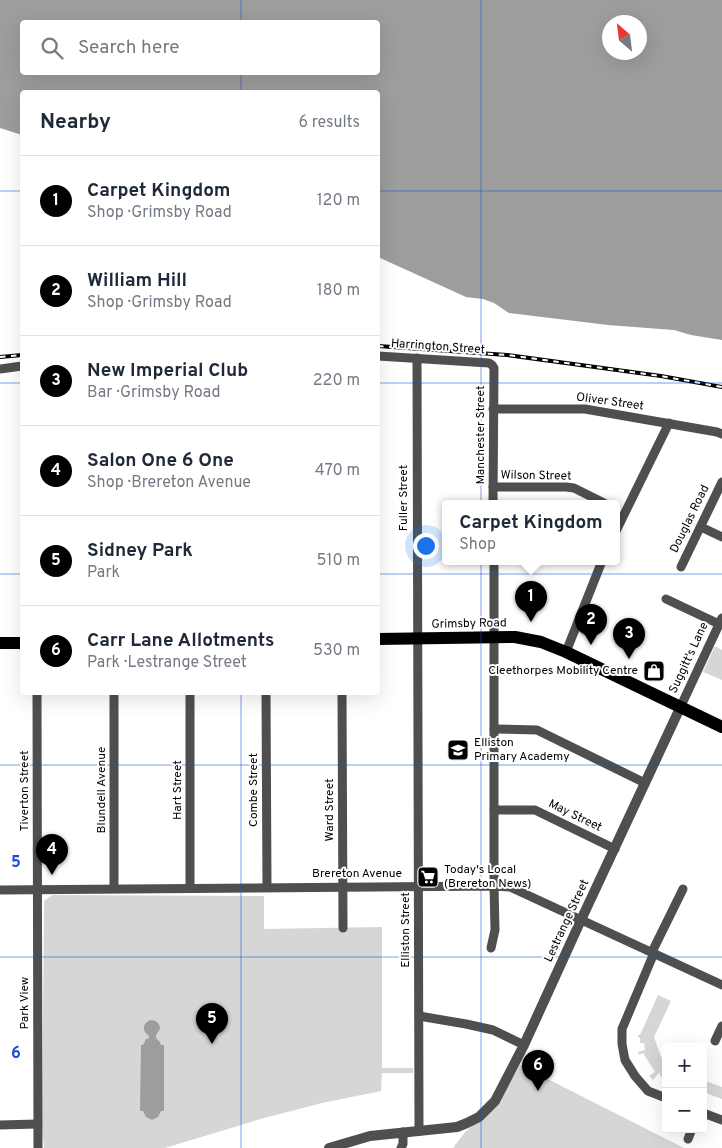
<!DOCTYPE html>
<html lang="en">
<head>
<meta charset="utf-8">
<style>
	:root { --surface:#fff; --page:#f6f6f7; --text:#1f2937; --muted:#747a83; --line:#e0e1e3; --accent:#000 }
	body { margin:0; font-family:Overpass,sans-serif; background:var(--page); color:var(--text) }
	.controls { position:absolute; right:15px; bottom:15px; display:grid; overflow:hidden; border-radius:5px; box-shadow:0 5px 20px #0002 }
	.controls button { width:45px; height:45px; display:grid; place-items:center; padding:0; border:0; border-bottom:1px solid var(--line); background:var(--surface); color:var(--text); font:25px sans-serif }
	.compass { position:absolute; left:602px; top:15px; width:45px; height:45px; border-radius:50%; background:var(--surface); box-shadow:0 5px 20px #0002; rotate:332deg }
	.you { position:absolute; left:425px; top:545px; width:18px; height:18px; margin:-12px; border:4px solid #fff; border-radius:50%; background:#1a73e8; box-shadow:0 0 0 8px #1a73e833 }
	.badge { display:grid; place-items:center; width:32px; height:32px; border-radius:50%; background:var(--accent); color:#fff; font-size:16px; font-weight:700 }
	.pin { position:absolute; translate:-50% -41px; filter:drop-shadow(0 1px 2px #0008) }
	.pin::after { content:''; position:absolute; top:26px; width:18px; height:15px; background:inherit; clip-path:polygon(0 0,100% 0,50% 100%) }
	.popup { position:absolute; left:442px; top:500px; width:178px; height:65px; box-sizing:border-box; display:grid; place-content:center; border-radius:5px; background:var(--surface); filter:drop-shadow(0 1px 4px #0005); font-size:16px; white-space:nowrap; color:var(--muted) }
	.popup b { font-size:19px; color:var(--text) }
	.popup::after { content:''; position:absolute; left:50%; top:100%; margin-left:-10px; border:10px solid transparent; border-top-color:var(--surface) }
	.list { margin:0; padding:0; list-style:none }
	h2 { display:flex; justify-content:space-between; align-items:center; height:65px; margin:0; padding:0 20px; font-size:21px }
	h2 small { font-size:16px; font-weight:400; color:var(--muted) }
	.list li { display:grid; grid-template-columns:32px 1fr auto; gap:15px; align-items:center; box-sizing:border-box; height:90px; padding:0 20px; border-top:1px solid var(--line) }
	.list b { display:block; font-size:19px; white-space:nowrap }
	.list p { margin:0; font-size:16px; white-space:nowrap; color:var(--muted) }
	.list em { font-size:16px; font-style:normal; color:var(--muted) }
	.icon { flex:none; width:28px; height:28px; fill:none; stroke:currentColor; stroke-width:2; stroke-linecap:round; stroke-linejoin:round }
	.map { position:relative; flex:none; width:722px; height:1148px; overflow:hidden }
	.search { position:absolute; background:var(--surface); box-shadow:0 5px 20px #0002; left:20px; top:20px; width:360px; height:55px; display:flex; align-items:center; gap:12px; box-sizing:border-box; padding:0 18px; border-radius:5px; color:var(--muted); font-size:19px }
	.panel { position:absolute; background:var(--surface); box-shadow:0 5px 20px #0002; left:20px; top:90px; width:360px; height:605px; border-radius:5px }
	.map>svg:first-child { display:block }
	.green { fill:#d6d6d6 }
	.water { fill:#9d9d9d; fill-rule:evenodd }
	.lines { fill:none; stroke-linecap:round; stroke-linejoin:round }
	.minor { stroke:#4f4f4f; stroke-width:9 }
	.tertiary { stroke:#4f4f4f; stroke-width:10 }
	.primary { stroke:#000; stroke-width:12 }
	.rail-casing { stroke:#000; stroke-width:4 }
	.rail { stroke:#fff; stroke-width:2; stroke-dasharray:5.5; stroke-linecap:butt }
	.grid { fill:none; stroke:#1d4ed8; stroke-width:1; stroke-opacity:0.55 }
	.labels { text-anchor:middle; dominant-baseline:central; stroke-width:4; stroke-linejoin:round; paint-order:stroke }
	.street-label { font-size:12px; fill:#000; stroke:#fff }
	.poi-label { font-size:12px; fill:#000; stroke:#fff; text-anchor:start }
	.grid-label { font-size:16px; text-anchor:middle; font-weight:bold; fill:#1d4ed8; stroke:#fff; stroke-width:4; stroke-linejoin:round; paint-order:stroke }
</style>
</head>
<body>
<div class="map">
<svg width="722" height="1148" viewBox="0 0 722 1148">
	<rect width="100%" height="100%" fill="#fff"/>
	<g class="green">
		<polygon points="715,646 722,650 722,680 703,672"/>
		<polygon points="52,895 264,896 264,929 382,927 382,1068 413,1068 413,1073 382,1073 381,1091 322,1103 299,1109 264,1118 165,1148 44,1148 42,1126 44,906 44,901"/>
		<polygon points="658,995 671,1001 654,1037 664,1065 666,1065 666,1079 660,1076 660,1074 659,1073 653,1080 649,1076 655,1072 643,1053 639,1055 638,1052 645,1050 644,1043 640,1043 640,1038 638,1037 638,1035 640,1035"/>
		<polygon points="520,1065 684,1148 453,1148 465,1132 495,1107"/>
		<polygon points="703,1080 722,1087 722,1099 703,1092"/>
	</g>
	<g class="water">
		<path d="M 0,0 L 722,0 L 722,340 L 691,335 L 674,330 L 608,325 L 509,313 L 494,303 L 483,299 L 466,297 L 378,257 L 378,92 L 22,92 L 22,135 L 0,128 ZM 22,22 L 378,22 L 378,72 L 22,72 ZM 610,22 L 640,22 L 640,52 L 610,52 Z"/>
		<path d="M 150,1020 C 156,1020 160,1023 160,1029 L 156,1035 L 156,1038 L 160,1042 L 161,1045 L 164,1045 L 164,1111 L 161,1111 L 158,1117 L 152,1120 L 146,1117 L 143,1111 L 140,1111 L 141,1045 L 143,1045 L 146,1039 L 149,1038 L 149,1036 C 142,1031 142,1024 150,1020 Z"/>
	</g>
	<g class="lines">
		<g class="minor">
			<polyline points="378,356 489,363 492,365 494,368 493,503"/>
			<polyline points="417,358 419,1131"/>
			<polyline points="0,369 22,366"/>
			<polyline points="493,409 585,409 717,432 722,434"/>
			<polyline points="493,487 566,487 574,488 604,503"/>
			<polyline points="701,527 722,537"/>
			<polyline points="616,531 669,423"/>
			<polyline points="681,567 722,482"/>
			<polyline points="666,599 719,624"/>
			<polyline points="566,652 602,561"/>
			<polyline points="37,692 38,1148"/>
			<polyline points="190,692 190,887"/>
			<polyline points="266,692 267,887"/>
			<polyline points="342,692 343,928"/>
			<polyline points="680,708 722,618"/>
			<polyline points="494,729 537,730 645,783"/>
			<polyline points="494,810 535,810 615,849"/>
			<polyline points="114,888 114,692"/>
			<polyline points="0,890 494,886 510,887 722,985"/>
			<polyline points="491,948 495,930 494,886 494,561"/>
			<polyline points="652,952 683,889"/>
			<polyline points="654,953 622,1029 622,1044 625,1060 635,1076 648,1091 666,1098"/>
			<polyline points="419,1016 466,1024 493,1030 524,1045"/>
			<polyline points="715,1041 722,1026"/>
			<polyline points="703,1113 722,1120"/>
			<polyline points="0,1125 37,1124"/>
			<polyline points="688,1139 692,1129"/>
			<polyline points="401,1148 403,1144 403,1132"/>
		</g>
		<polyline class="tertiary" points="329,1148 370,1136 457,1127 467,1123 479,1117 495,1101 524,1045 581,920 680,708"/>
		<g class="primary">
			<polyline points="378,639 515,637 541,642 566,652 722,727"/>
			<polyline points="0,643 22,643"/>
		</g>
		<g class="rail-casing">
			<g id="rail">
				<polyline points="378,346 507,355 661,376 722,387"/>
				<polyline points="0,357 22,355"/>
			</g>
		</g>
		<use href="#rail" class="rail"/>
	</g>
	<path class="grid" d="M 241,0 L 241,22M 481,0 L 481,1148M 241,72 L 241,92M 0,191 L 22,191M 378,191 L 722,191M 0,383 L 22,383M 378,383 L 722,383M 0,574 L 22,574M 378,574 L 722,574M 241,692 L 241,1148M 0,765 L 722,765M 0,957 L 722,957"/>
	<defs>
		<g id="shop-square" transform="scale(1.125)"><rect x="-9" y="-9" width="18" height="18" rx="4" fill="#000" stroke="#fff"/><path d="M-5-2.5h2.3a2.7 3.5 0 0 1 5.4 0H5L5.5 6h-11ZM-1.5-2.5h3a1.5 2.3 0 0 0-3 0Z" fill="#fff"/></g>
		<g id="school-square" transform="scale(1.125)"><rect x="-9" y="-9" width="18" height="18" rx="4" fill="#000" stroke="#fff"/><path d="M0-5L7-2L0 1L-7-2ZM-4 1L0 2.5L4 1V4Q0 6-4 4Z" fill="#fff"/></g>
		<g id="supermarket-square" transform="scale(1.125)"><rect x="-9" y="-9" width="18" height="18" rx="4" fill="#000" stroke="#fff"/><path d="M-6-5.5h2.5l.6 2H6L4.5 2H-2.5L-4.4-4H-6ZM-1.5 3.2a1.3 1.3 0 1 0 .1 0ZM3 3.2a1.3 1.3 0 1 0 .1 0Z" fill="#fff"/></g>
	</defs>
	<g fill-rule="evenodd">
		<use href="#shop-square" x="654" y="671"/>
		<use href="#school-square" x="458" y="750"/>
		<use href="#supermarket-square" x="428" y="877"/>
	</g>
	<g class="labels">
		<g class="street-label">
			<text transform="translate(438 347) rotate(4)">Harrington Street</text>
			<text transform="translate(610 402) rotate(8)">Oliver Street</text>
			<text transform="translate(481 435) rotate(-90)">Manchester Street</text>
			<text transform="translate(536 476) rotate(1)">Wilson Street</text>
			<text transform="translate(404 498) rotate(-90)">Fuller Street</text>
			<text transform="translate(690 519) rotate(-64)">Douglas Road</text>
			<text transform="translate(469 624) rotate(-1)">Grimsby Road</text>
			<text transform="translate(689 658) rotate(-65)">Suggitt's Lane</text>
			<text transform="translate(102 790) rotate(-90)">Blundell Avenue</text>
			<text transform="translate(178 790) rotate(-90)">Hart Street</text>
			<text transform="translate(254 790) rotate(-90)">Combe Street</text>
			<text transform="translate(25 791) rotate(-90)">Tiverton Street</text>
			<text transform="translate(330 810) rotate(-90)">Ward Street</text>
			<text transform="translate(575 816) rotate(26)">May Street</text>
			<text x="357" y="874">Brereton Avenue</text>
			<text transform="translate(567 921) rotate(-65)">Lestrange Street</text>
			<text transform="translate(406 930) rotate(-90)">Elliston Street</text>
			<text transform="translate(25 1003) rotate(-90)">Park View</text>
		</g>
		<g class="poi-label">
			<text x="638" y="671" text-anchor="end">Cleethorpes Mobility Centre</text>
			<text x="474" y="743">Elliston<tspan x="474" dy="14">Primary Academy</tspan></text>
			<text x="444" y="870">Today's Local<tspan x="444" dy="14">(Brereton News)</tspan></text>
		</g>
	</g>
	<g class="grid-label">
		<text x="16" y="867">5</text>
		<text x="16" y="1058">6</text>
	</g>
</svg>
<div class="controls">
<button>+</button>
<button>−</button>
</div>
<svg class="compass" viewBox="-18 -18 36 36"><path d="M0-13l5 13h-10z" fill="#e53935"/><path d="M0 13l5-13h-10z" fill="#747a83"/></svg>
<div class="you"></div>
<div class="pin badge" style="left:531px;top:622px">1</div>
<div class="popup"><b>Carpet Kingdom</b>Shop</div>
<div class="pin badge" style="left:591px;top:645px">2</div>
<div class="pin badge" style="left:629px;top:659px">3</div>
<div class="pin badge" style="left:52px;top:875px">4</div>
<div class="pin badge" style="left:212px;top:1044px">5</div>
<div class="pin badge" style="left:538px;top:1091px">6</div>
<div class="search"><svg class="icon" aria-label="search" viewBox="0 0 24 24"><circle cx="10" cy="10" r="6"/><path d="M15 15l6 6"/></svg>Search here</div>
<section class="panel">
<h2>Nearby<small>6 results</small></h2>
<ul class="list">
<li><span class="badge">1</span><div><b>Carpet Kingdom</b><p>Shop · Grimsby Road</p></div><em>120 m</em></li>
<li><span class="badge">2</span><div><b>William Hill</b><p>Shop · Grimsby Road</p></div><em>180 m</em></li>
<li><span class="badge">3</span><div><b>New Imperial Club</b><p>Bar · Grimsby Road</p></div><em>220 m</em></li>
<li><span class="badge">4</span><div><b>Salon One 6 One</b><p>Shop · Brereton Avenue</p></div><em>470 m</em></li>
<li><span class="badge">5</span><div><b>Sidney Park</b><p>Park</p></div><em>510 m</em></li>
<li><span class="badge">6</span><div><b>Carr Lane Allotments</b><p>Park · Lestrange Street</p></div><em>530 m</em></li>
</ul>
</section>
</div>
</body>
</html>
